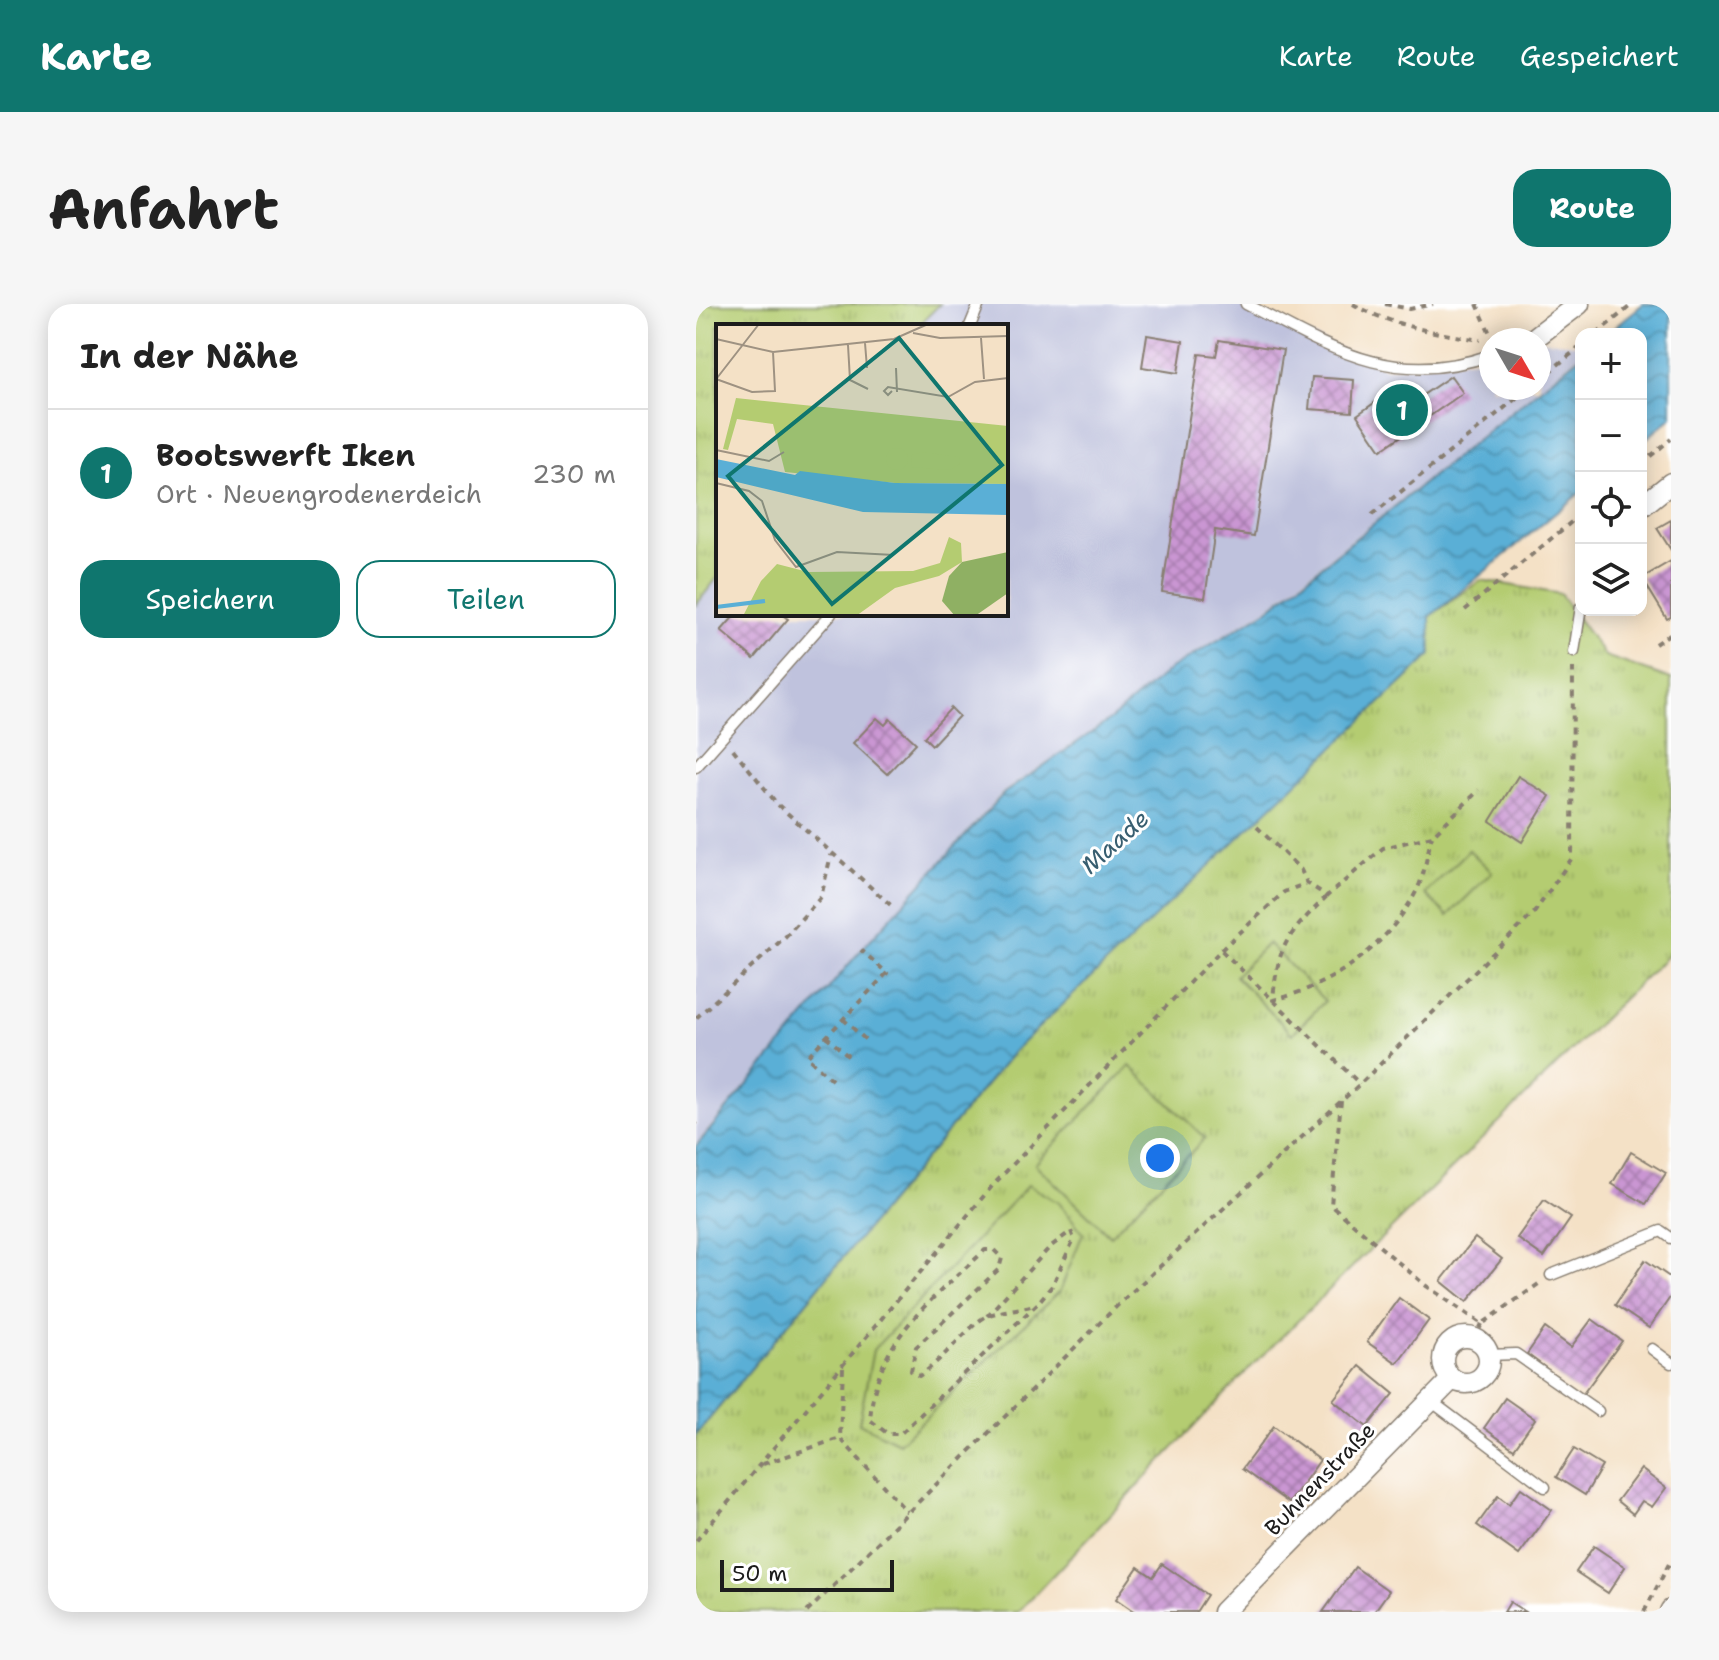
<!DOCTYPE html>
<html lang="de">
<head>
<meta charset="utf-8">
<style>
	:root { --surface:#fff; --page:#f6f6f6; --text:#222; --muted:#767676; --line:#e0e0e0; --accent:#0f766e }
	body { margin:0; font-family:"Shantell Sans",sans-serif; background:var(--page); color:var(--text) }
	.controls { position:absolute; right:24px; top:24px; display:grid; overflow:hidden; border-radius:16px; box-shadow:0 4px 20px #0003 }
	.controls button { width:72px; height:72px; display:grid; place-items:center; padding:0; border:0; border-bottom:2px solid var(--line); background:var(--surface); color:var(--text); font:40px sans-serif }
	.compass { position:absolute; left:783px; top:24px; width:72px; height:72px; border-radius:50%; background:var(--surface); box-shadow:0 4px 20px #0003; rotate:129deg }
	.scale { position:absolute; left:24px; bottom:20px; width:174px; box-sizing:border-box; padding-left:8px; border:4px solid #1c1c1c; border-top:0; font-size:22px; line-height:28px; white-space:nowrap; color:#1c1c1c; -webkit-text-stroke:6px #fff; paint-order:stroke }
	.you { position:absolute; left:464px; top:854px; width:28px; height:28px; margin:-20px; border:6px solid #fff; border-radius:50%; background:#1a73e8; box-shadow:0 0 0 12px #1a73e833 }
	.badge { display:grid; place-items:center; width:52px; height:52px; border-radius:50%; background:var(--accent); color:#fff; font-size:26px; font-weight:700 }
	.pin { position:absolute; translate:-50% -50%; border:4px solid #fff; box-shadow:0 2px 8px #0006 }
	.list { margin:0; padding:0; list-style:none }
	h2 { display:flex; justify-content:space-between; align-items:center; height:104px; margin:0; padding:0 32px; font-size:34px }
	h2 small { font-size:26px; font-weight:400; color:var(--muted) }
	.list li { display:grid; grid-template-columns:52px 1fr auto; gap:24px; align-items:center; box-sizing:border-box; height:128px; padding:0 32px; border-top:2px solid var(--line) }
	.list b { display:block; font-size:30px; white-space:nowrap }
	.list p { margin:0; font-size:26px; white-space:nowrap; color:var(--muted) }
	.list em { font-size:26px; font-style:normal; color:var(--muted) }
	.actions { display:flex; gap:16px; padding:24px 32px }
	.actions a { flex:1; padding:18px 0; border:2px solid var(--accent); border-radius:24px; text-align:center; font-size:28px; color:var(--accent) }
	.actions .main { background:var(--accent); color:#fff }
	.icon { flex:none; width:44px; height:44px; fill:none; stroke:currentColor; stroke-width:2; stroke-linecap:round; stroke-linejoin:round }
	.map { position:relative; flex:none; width:975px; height:1308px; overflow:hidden; border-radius:24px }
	header { display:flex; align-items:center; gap:48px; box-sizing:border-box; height:112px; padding:0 40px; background:var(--accent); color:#fff }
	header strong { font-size:38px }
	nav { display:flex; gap:44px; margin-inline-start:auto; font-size:28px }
	.intro { display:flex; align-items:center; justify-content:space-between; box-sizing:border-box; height:192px; padding:0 48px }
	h1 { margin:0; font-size:56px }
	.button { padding:20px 36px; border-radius:24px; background:var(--accent); color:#fff; font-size:28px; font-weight:700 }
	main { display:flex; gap:48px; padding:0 48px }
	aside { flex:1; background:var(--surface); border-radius:24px; box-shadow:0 4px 20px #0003 }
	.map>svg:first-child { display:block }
	.industrial { fill:#bfc2dd }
	.grass { fill:url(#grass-tufts); stroke:#687446; stroke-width:2 }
	.pitch { fill:#b4cc71; stroke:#687446; stroke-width:2 }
	.water { fill:url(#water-waves); stroke:#3b6679; stroke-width:2 }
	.building { fill:url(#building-cross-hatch) }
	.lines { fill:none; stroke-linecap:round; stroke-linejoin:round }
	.service-casing { stroke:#887e71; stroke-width:13 }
	.minor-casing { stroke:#887e71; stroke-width:23 }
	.path { stroke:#887e71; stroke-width:4; stroke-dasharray:6 6; stroke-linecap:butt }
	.service { stroke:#fff; stroke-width:10 }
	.minor { stroke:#fff; stroke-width:20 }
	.labels { text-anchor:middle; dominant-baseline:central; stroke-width:6; stroke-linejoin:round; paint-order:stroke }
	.street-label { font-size:22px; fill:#1c1c1c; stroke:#fff }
	.water-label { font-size:24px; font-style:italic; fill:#385e70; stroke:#fff }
	.inset-river { fill:none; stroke:#5aafd6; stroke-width:4 }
	.inset-road { fill:none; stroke:#9e9282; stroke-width:2 }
	.view { fill:#0f766e; fill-opacity:0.15; stroke:#0f766e; stroke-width:4 }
	.inset-edge { fill:none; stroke:#1c1c1c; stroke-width:4 }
</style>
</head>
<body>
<header>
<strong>Karte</strong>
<nav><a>Karte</a><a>Route</a><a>Gespeichert</a></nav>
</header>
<div class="intro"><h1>Anfahrt</h1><a class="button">Route</a></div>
<main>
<aside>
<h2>In der Nähe<small></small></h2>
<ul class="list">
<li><span class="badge">1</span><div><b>Bootswerft Iken</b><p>Ort · Neuengrodenerdeich</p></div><em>230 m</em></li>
</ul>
<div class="actions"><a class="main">Speichern</a><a>Teilen</a></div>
</aside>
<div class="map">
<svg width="975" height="1308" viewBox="0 0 975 1308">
	<defs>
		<pattern id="grass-tufts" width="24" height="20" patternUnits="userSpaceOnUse" patternTransform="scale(2)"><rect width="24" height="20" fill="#b4cc71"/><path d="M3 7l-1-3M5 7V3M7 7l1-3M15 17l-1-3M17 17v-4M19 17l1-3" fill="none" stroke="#9aaf61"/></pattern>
		<pattern id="water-waves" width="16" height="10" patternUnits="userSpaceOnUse" patternTransform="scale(2)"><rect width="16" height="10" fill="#5aafd6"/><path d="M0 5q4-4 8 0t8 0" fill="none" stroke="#4a8ead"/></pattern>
		<pattern id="building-cross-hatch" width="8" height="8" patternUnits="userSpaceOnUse" patternTransform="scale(2)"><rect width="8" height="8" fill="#ca96d3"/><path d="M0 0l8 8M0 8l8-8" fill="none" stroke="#a37aaa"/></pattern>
	</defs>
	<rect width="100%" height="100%" fill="#fff"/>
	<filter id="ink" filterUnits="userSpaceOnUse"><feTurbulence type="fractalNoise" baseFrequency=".0125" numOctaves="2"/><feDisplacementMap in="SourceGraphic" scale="16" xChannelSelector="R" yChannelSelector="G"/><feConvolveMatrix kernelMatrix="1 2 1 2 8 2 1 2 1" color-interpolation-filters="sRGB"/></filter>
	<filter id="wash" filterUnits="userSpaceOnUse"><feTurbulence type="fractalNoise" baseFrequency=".006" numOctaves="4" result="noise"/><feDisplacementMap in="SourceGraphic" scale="32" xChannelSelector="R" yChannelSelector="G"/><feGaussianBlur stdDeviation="1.8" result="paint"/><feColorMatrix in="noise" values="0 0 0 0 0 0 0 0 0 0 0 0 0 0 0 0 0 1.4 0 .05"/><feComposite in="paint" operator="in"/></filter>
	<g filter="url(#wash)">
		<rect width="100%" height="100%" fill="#f4e1c6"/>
		<g class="industrial">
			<polygon points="244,0 546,0 690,65 795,53 795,84 843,84 572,304 473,365 415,414 307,488 165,646 0,840 0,301 22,273 22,310 310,310 310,22 222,22"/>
			<polygon points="843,36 885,41 885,49 843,84"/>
		</g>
		<g class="grass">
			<polygon points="0,0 244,0 222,22 22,22 22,273 0,301"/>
			<polygon points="785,276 864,290 909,352 975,375 975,648 548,1070 322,1308 0,1308 0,1131 319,746 733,313"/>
		</g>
		<g class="pitch">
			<polygon points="773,546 796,568 752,612 729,590"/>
			<polygon points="572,639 629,697 596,730 539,672"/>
			<polygon points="434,762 509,834 414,932 339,860"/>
			<polygon points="332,881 363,899 387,929 364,987 203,1139 163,1119 177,1046"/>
		</g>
		<g class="water">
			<polygon points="947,0 975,0 975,114 945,139 945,30 910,30"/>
			<polygon points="885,51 885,188 734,313 735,351 319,746 0,1131 0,842 165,646 308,489 415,415 473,366 573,305"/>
		</g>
		<g id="blocks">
			<g class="building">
				<polygon points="451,31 487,37 482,69 446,63"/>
				<polygon points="523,36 587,46 558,232 519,226 509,294 466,288 503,50 520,52"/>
				<polygon points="755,72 767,89 685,146 661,111 701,83 712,101"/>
				<polygon points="616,73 658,76 656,108 613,105"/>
				<polygon points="975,216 975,246 961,224"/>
				<polygon points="975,257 975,313 971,315 946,274"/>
				<polygon points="40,310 85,310 92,315 58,355 25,327"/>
				<polygon points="255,404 263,412 236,441 228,433"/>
				<polygon points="181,414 189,421 194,415 220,439 191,470 157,439"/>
				<polygon points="822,472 854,492 826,538 794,517"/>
				<polygon points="935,848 970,869 950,900 916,880"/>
				<polygon points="848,896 875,914 848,953 821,934"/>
				<polygon points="779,934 806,955 771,998 745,977"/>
				<polygon points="949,956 975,974 975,992 953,1024 919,1001"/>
				<polygon points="703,994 733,1016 701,1059 671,1038"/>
				<polygon points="896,1015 926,1037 886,1091 831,1050 849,1024 875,1043"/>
				<polygon points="664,1062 698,1090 671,1123 637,1096"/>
				<polygon points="809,1094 839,1115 818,1145 788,1124"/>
				<polygon points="578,1122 624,1156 593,1199 546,1165"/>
				<polygon points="878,1145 906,1162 889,1191 860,1173"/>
				<polygon points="945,1165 970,1184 956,1203 946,1197 937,1210 921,1197"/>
				<polygon points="825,1184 856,1206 823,1251 781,1221 802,1192 813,1200"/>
				<polygon points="898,1242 929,1263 912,1289 880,1268"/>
				<polygon points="466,1260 511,1291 500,1308 439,1308 420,1295 442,1263 457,1273"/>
				<polygon points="659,1263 693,1287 678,1308 627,1308"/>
				<polygon points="814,1298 829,1308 808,1308"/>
			</g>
		</g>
	</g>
	<g filter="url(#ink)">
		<use href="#blocks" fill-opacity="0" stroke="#887e71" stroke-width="2"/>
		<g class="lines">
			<g class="service-casing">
				<g id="service">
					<path d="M 550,0 C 634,44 697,85 795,51"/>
					<polyline points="274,22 283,0"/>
					<polyline points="878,348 885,303"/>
					<polyline points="0,463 135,310"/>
					<polyline points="855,971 965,927 975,934"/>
					<polyline points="956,1045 975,1059"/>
					<polyline points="792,1051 820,1050 902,1107"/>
					<polyline points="735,1097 849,1183"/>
				</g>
			</g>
			<g class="minor-casing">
				<g id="minor">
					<polyline points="841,32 883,0"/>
					<polyline points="945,203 975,179"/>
					<circle cx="770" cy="1056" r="23"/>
					<polyline points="527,1308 756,1075"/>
					<polyline points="974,1308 975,1306"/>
				</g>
			</g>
			<g class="path">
				<path d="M 657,0 C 696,22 740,29 784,36"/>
				<polyline points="689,0 714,5 737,0"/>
				<polyline points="781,0 796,34"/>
				<polyline points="900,30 937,0"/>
				<polyline points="802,36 821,34"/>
				<polyline points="843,76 885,42"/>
				<polyline points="945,160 975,135"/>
				<polyline points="676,211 833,84"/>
				<polyline points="769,306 885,210"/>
				<polyline points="959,340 975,329"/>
				<polyline points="37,445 82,501 197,603"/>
				<polyline points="561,523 605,566 611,579"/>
				<path d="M 631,592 C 591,632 582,639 577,696 C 637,682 692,642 721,586 C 729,570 731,549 736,532"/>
				<polyline points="525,646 588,588 611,579 631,592 687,544 736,532 783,486"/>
				<polyline points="0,714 89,633 125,593 135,551"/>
				<polyline points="147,715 172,738"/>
				<polyline points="130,732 155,755"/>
				<polyline points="136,776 111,753 191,669 165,646"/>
				<polyline points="645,797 635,901 729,981 786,1020 844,979"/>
				<polyline points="0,820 1,821"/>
				<path d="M 291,1012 L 354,943 L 375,927 L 378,935 L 356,982 L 341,1000 L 204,1130 L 192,1130 L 174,1116 C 180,1034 234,998 289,946 L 298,946 L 306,954 L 303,965 L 220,1043 L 215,1067 L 223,1072 C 245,1058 275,1019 291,1012 C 301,1007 327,1005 341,1000"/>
				<polyline points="778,1035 786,1020"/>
				<polyline points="147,1064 144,1134 211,1208"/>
				<polyline points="67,1160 144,1134"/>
				<polyline points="0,1237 297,881 525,646 664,780"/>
				<polyline points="111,1308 425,998 664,780 838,609 876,554 877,364"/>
				<polyline points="948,1308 975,1256"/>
			</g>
			<use href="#service" class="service"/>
			<use href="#minor" class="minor"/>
		</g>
	</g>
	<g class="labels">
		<g class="street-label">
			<text transform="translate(624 1175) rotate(-46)">Buhnenstraße</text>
		</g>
		<g class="water-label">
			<text transform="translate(419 538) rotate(-42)">Maade</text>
		</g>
	</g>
	<g transform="translate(20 20)">
		<rect width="292" height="292" fill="#f4e1c6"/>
		<path d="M 20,74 L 292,102 L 292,160 L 179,159 L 69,148 L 57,100 L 21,95 L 12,126 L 7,125 ZM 233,213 L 245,219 L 246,238 L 223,252 L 179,264 L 140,292 L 27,292 L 45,257 L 61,240 L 92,248 L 197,247 L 224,239 Z" fill="#b4cc71"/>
		<path d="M 292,228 L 292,269 L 259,292 L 239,292 L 226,277 L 233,252 L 246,238 Z" fill="#8fb063"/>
		<path d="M170 135a11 11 0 1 1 22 0a11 11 0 1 1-22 0ZM 206,128 L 243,133 L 244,140 L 233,146 L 195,143 L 196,131 Z" fill="#b4cc71"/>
		<path d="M 0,135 L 79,151 L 84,147 L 179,159 L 292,160 L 292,191 L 147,188 L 0,153 Z" fill="#5aafd6"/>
		<path class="inset-river" d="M 0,283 L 49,277"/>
		<path class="inset-road" d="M 197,9 L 224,14 L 292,12M 265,14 L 268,55M 0,15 L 57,28 L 178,15 L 212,0M 149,19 L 151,44M 132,21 L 134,56 L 152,65M 180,44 L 181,68M 1,54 L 43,0M 0,55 L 36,68 L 59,67 L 57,28M 176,67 L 172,71 L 168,67 L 172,63 L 232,73 L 259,58 L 292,54M 0,126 L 53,137 L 68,128M 0,159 L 33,167 L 46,177 L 59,216 L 80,243 L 121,228 L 178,231"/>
		<path class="view" d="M 183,14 L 286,141 L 116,280 L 12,152 Z"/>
		<rect width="292" height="292" class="inset-edge"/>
	</g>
</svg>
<div class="controls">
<button>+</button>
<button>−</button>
<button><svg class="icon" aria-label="locate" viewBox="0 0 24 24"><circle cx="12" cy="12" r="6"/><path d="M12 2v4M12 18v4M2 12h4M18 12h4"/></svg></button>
<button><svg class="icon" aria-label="layers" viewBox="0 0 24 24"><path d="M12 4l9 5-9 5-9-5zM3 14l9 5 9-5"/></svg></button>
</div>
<svg class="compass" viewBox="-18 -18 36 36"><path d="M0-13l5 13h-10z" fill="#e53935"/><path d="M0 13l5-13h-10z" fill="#767676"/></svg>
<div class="scale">50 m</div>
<div class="you"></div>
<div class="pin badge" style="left:706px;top:106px">1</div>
</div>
</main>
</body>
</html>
